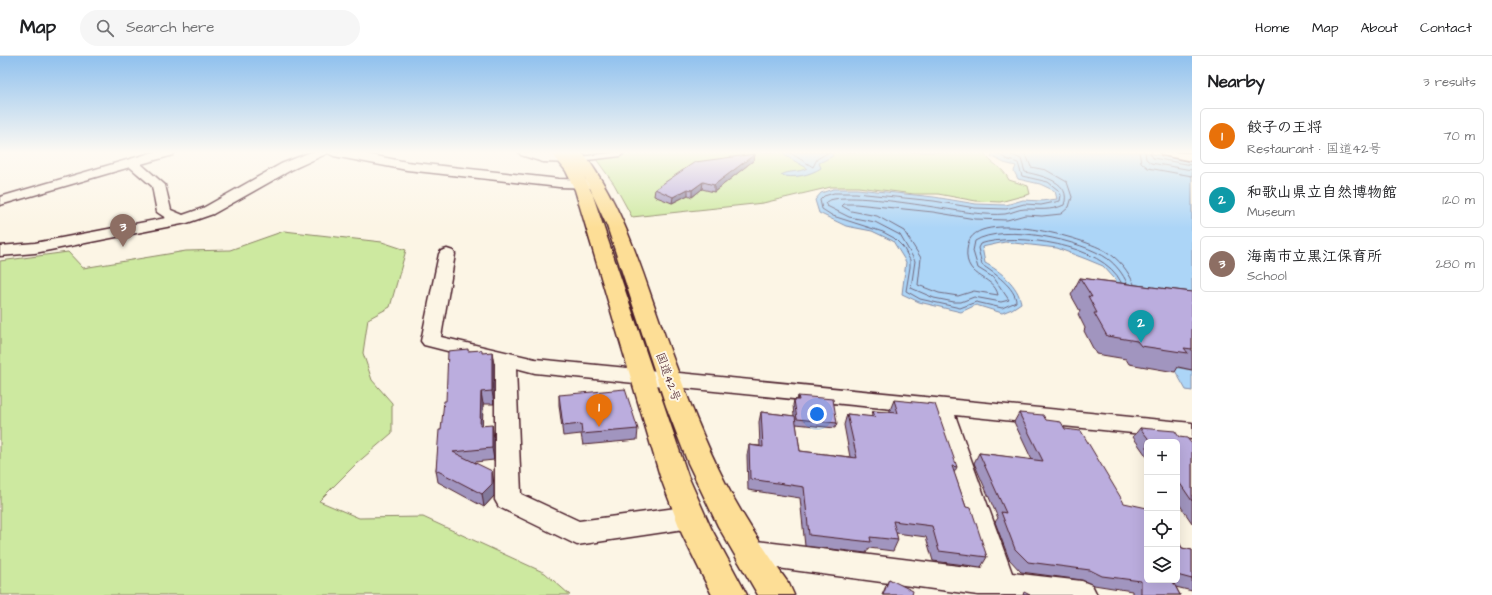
<!DOCTYPE html>
<html lang="en">
<head>
<meta charset="utf-8">
<style>
	:root { --surface:#fff; --page:#f6f6f6; --text:#202124; --muted:#757577; --line:#e0e0e0; --accent:#d1495b }
	body { margin:0; font-family:"Architects Daughter","Klee One",sans-serif; background:var(--page); color:var(--text) }
	.controls { position:absolute; right:12px; bottom:12px; display:grid; overflow:hidden; border-radius:6px; box-shadow:0 4px 16px #0002 }
	.controls button { width:36px; height:36px; display:grid; place-items:center; padding:0; border:0; border-bottom:1px solid var(--line); background:var(--surface); color:var(--text); font:20px sans-serif }
	.you { position:absolute; left:817px; top:358px; width:14px; height:14px; margin:-10px; border:3px solid #fff; border-radius:50%; background:#1a73e8; box-shadow:0 0 0 6px #1a73e833 }
	.badge { display:grid; place-items:center; width:26px; height:26px; border-radius:50%; background:var(--accent); color:#fff; font-size:13px; font-weight:700 }
	.pin { position:absolute; translate:-50% -33px; filter:drop-shadow(0 1px 2px #0008) }
	.pin::after { content:''; position:absolute; top:21px; width:14px; height:12px; background:inherit; clip-path:polygon(0 0,100% 0,50% 100%) }
	.list { margin:0; padding:0; list-style:none }
	h2 { display:flex; justify-content:space-between; align-items:center; height:52px; margin:0; padding:0 16px; font-size:17px }
	h2 small { font-size:13px; font-weight:400; color:var(--muted) }
	.list li { display:grid; grid-template-columns:26px 1fr auto; gap:12px; align-items:center; box-sizing:border-box; height:56px; margin:0 8px 8px; padding:0 8px; border:1px solid var(--line); border-radius:6px }
	.list b { display:block; font-size:15px; white-space:nowrap }
	.list p { margin:0; font-size:13px; white-space:nowrap; color:var(--muted) }
	.list em { font-size:13px; font-style:normal; color:var(--muted) }
	.icon { flex:none; width:22px; height:22px; fill:none; stroke:currentColor; stroke-width:2; stroke-linecap:round; stroke-linejoin:round }
	.map { position:relative; flex:none; width:1192px; height:539px; overflow:hidden }
	header { display:flex; align-items:center; gap:24px; box-sizing:border-box; height:56px; padding:0 20px; background:var(--surface); border-bottom:1px solid var(--line) }
	header strong { font-size:19px }
	nav { display:flex; gap:22px; margin-inline-start:auto; font-size:14px }
	.search { width:280px; height:36px; background:var(--page); display:flex; align-items:center; gap:10px; box-sizing:border-box; padding:0 14px; border-radius:22px; color:var(--muted); font-size:15px }
	main { display:flex }
	aside { flex:1; background:var(--surface) }
	.map>svg:first-child { display:block }
	.green { fill:#cde9a0; stroke:#8c8466 }
	.water { fill:#acd5f7; stroke:#858ca5 }
	.lines { fill:none; stroke-linecap:round; stroke-linejoin:round }
	.shore { stroke:#71687d; stroke-width:1 }
	.service-casing { stroke:#4a1f2b; stroke-width:3 }
	.minor-casing { stroke:#4a1f2b; stroke-width:3 }
	.tertiary-casing { stroke:#4a1f2b; stroke-width:3 }
	.trunk-casing { stroke:#4a1f2b; stroke-width:3 }
	.service { fill:#fcf5e5; fill-rule:evenodd }
	.minor { fill:#fcf5e5; fill-rule:evenodd }
	.tertiary { fill:#fcf5e5; fill-rule:evenodd }
	.trunk { fill:#fdde96; fill-rule:evenodd }
	.wall { fill:#a195bf; stroke:#4a1f2b }
	.shaded-wall { fill:#83799b; stroke:#4a1f2b }
	.building { fill:#bbadde; stroke:#4a1f2b }
	.labels { text-anchor:middle; dominant-baseline:central; stroke-width:4; stroke-linejoin:round; paint-order:stroke }
	.street-label { font-size:12px; fill:#4a1f2b; stroke:#fcf5e5 }
</style>
</head>
<body>
<header>
<strong>Map</strong>
<div class="search"><svg class="icon" aria-label="search" viewBox="0 0 24 24"><circle cx="10" cy="10" r="6"/><path d="M15 15l6 6"/></svg>Search here</div>
<nav><a>Home</a><a>Map</a><a>About</a><a>Contact</a></nav>
</header>
<main>
<div class="map">
<svg width="1192" height="539" viewBox="0 0 1192 539">
	<rect width="100%" height="100%" fill="#fcf5e5"/>
	<filter id="ink" filterUnits="userSpaceOnUse"><feTurbulence type="fractalNoise" baseFrequency=".025" numOctaves="2"/><feDisplacementMap in="SourceGraphic" scale="8" xChannelSelector="R" yChannelSelector="G"/><feConvolveMatrix kernelMatrix="1 2 1 2 8 2 1 2 1" color-interpolation-filters="sRGB"/></filter>
	<g filter="url(#ink)">
		<g class="green">
			<path d="M 591,96 L 984,96 C 990,109 1002,109 1009,124 L 1028,130 L 1030,138 L 1000,146 L 976,145 L 938,138 L 914,138 L 858,131 L 831,131 L 763,147 L 632,161 L 614,128 Z"/>
			<polygon points="284,175 382,186 406,194 390,251 368,263 363,297 372,324 392,347 392,377 356,408 319,445 359,462 423,461 545,517 570,539 0,539 0,205 68,196 83,212 186,195 230,194"/>
		</g>
		<g class="water">
			<path d="M 786,96 L 831,96 L 833,100 L 819,107 L 821,112 C 810,119 793,123 781,119 C 790,114 799,117 807,112 L 784,99 Z"/>
			<path d="M 993,96 L 1144,96 L 1192,106 L 1192,255 L 1126,245 L 1115,223 L 1103,210 L 1086,203 L 1057,192 L 1005,186 L 982,191 L 985,207 C 1000,215 1018,229 1021,247 L 1012,253 L 1002,257 L 976,249 L 961,256 L 919,246 L 902,238 L 906,206 L 893,185 L 872,175 L 846,170 L 819,157 L 815,144 L 821,137 L 833,133 L 857,133 L 934,141 L 976,148 L 1006,149 L 1023,144 L 1041,145 L 1057,143 L 1055,135 L 1040,128 L 1018,123 L 1014,115 L 1016,110 L 1004,107 L 991,100 Z"/>
			<polygon points="1173,311 1192,314 1192,335 1186,334"/>
		</g>
		<g class="lines">
			<g class="shore">
				<polyline points="789,96 813,111 817,103 829,96"/>
				<path d="M 996,96 L 1006,103 L 1018,107 L 1022,120 L 1048,126 L 1058,134 L 1061,139 L 1060,145 L 1041,149 L 1024,148 L 1006,153 L 975,152 L 934,145 L 856,137 L 834,137 L 824,140 L 820,144 L 822,153 L 833,160 L 883,176 L 894,182 L 903,191 L 910,204 L 910,211 L 906,235 L 920,243 L 960,252 L 976,246 L 1002,252 L 1016,246 C 1016,232 993,216 982,209 L 978,192 L 980,188 C 1016,176 1103,188 1121,226"/>
				<path d="M 1005,96 L 1021,103 L 1025,116 C 1043,120 1072,126 1064,149 C 1051,155 1039,153 1025,153 C 1018,153 1012,157 1005,158 C 995,159 984,158 974,157 C 952,155 837,132 825,147 L 827,150 L 849,161 L 875,166 L 900,179 L 915,205 L 911,232 L 934,242 L 954,246 L 961,246 L 974,241 L 1001,246 L 1009,244 L 994,222 L 978,212 L 973,195 L 975,185 C 1003,167 1082,184 1108,203 C 1116,209 1123,218 1127,227"/>
				<path d="M 1022,96 L 1027,101 L 1031,111 L 1046,114 L 1067,126 L 1072,141 L 1069,151 L 1061,158 L 1042,160 L 1025,159 L 1007,164 L 975,163 L 933,156 L 856,148 L 844,148 L 842,150 L 851,155 L 877,160 L 904,175 L 921,202 L 918,229 L 939,237 L 958,240 L 974,235 L 998,239 C 994,218 960,223 968,188 C 976,152 1086,182 1107,196 C 1120,204 1128,215 1134,228"/>
				<polyline points="1139,96 1141,106 1148,112 1192,120"/>
				<polyline points="1145,96 1146,103 1151,107 1192,114"/>
				<polyline points="1150,96 1153,102 1192,109"/>
			</g>
			<g class="service-casing">
				<polygon id="service" points="618,96 623,98 620,100 579,105 576,103 579,101"/>
			</g>
			<g class="minor-casing">
				<g id="minor">
					<polygon points="154,96 175,96 173,99 141,108 165,129 171,154 183,159 203,152 281,108 311,96 356,96 407,106 559,123 596,124 601,125 603,128 601,131 596,132 559,131 407,114 334,100 328,97 291,114 213,158 187,167 35,197 0,200 0,190 35,187 166,162 157,156 152,130 130,111 0,149 0,141"/>
					<polygon points="447,193 453,195 455,198 441,281 535,303 1192,367 1192,383 955,359 1012,517 1082,525 1092,529 1097,539 978,539 748,508 738,505 734,496 738,487 748,484 983,513 932,357 535,317 516,312 521,438 579,465 691,450 700,453 704,461 700,469 691,472 577,489 499,451 495,444 495,307 424,289 421,285 439,198 441,195"/>
				</g>
			</g>
			<g class="tertiary-casing">
				<g id="tertiary">
					<polygon points="519,96 579,99 584,100 586,103 584,106 579,107 543,106 521,99"/>
					<polygon points="1160,96 1192,97 1192,105 1162,99"/>
				</g>
			</g>
			<g class="trunk-casing">
				<path id="trunk" d="M 551,96 L 566,96 L 575,107 L 567,96 L 582,96 C 627,153 645,227 670,294 C 687,340 704,385 726,428 C 744,463 766,496 789,528 L 794,539 L 758,539 L 718,470 L 688,407 L 666,350 L 607,170 L 584,120 L 591,134 L 688,420 L 711,472 L 747,539 L 712,539 L 682,478 L 660,420 L 575,134 L 566,115 Z"/>
			</g>
			<use href="#service" class="service"/>
			<use href="#minor" class="minor"/>
			<use href="#tertiary" class="tertiary"/>
			<use href="#trunk" class="trunk"/>
		</g>
		<g class="wall">
			<polygon points="755,98 754,104 714,136 702,133 692,141 688,139 672,147 654,140 655,133"/>
			<polygon points="1080,222 1192,236 1192,314 1178,311 1175,316 1129,308 1126,303 1096,298 1084,275 1085,272 1078,258 1080,255 1071,239"/>
			<polygon points="469,295 482,297 494,308 494,348 483,348 482,370 494,382 494,404 475,406 494,428 494,440 484,451 438,426 436,414 441,374"/>
			<polygon points="559,339 638,373 637,384 583,389 581,378 563,380 559,349"/>
			<polygon points="798,340 837,367 835,372 796,368 800,395 850,401 844,369 847,358 871,361 873,355 890,356 890,354 894,344 957,411 954,417 966,451 987,501 981,511 933,505 926,481 896,477 898,484 893,495 869,492 866,497 805,490 800,442 748,434 747,399 749,389 760,390 759,366 761,356 794,360 793,349 794,344 797,344"/>
			<polygon points="1019,357 1046,364 1147,524 1177,524 1177,482 1182,492 1192,494 1192,535 1176,531 1180,539 1132,539 1132,535 1094,529 1082,524 1021,516 1009,503 995,466 998,462 974,407 979,397 1032,404 1014,366"/>
			<polygon points="1140,372 1179,381 1192,388 1192,467 1177,445 1177,386 1147,386 1147,401 1133,381"/>
			<polygon points="889,523 912,539 882,539"/>
		</g>
		<g class="shaded-wall">
			<polygon points="755,98 754,104 714,136 714,129"/>
			<polygon points="703,126 702,133 692,141 692,134"/>
			<polygon points="688,133 688,139 672,147 673,141"/>
			<polygon points="492,296 494,308 494,348 492,335"/>
			<polygon points="481,336 483,348 482,383 480,370"/>
			<polygon points="492,369 494,382 494,404 492,392"/>
			<polygon points="492,415 494,428 494,440 484,451 482,438"/>
		</g>
		<g class="building">
			<polygon points="755,98 714,129 703,126 692,134 688,133 673,141 655,133 695,106"/>
			<polygon points="1080,222 1192,236 1192,293 1184,292 1188,297 1141,290 1137,285 1107,280 1094,257 1097,257 1088,240 1092,241"/>
			<polygon points="468,293 468,295 482,294 482,297 492,296 492,335 481,336 480,370 492,369 492,392 453,396 492,415 492,428 482,438 436,414 439,374 441,374 444,345 446,345 448,295"/>
			<polygon points="625,333 638,373 582,378 581,368 563,370 559,339"/>
			<polygon points="798,340 833,343 837,367 797,363 794,344 799,344"/>
			<polygon points="894,344 935,348 957,411 952,410 966,451 971,452 987,501 939,495 932,470 893,465 898,484 870,481 871,486 809,479 804,431 750,423 749,389 763,391 761,356 795,360 800,395 857,402 847,358 875,361 873,355 898,357"/>
			<polygon points="1019,357 1043,359 1046,364 1061,366 1065,373 1081,375 1124,447 1147,452 1147,524 1172,524 1180,539 1141,539 1141,525 1102,520 1090,514 1028,506 1015,493 1001,456 1006,457 979,397 1043,405"/>
			<polygon points="1140,372 1175,375 1179,381 1187,382 1192,388 1192,445 1177,423 1177,386 1151,386"/>
			<polygon points="1177,482 1182,492 1192,494 1192,523 1177,519"/>
			<polygon points="889,523 913,535 912,539 883,539"/>
			<polygon points="1024,536 1030,539 1023,539"/>
		</g>
	</g>
	<linearGradient id="sky" x2="0" y2="1"><stop stop-color="#90c1ee"/><stop offset="0.56" stop-color="#fefaf3"/><stop offset="1" stop-color="#fefaf3" stop-opacity="0"/></linearGradient>
	<rect width="1192" height="172" fill="url(#sky)"/>
	<g class="labels">
		<g class="street-label">
			<text transform="translate(668 321) rotate(70)">国道42号</text>
		</g>
	</g>
</svg>
<div class="controls">
<button>+</button>
<button>−</button>
<button><svg class="icon" aria-label="locate" viewBox="0 0 24 24"><circle cx="12" cy="12" r="6"/><path d="M12 2v4M12 18v4M2 12h4M18 12h4"/></svg></button>
<button><svg class="icon" aria-label="layers" viewBox="0 0 24 24"><path d="M12 4l9 5-9 5-9-5zM3 14l9 5 9-5"/></svg></button>
</div>
<div class="you"></div>
<div class="pin badge" style="left:599px;top:371px;background:#e8710a">1</div>
<div class="pin badge" style="left:1141px;top:287px;background:#0f9aa8">2</div>
<div class="pin badge" style="left:123px;top:191px;background:#8d6e63">3</div>
</div>
<aside>
<h2>Nearby<small>3 results</small></h2>
<ul class="list">
<li><span class="badge" style="background:#e8710a">1</span><div><b>餃子の王将</b><p>Restaurant · 国道42号</p></div><em>70 m</em></li>
<li><span class="badge" style="background:#0f9aa8">2</span><div><b>和歌山県立自然博物館</b><p>Museum</p></div><em>120 m</em></li>
<li><span class="badge" style="background:#8d6e63">3</span><div><b>海南市立黒江保育所</b><p>School</p></div><em>280 m</em></li>
</ul>
</aside>
</main>
</body>
</html>
